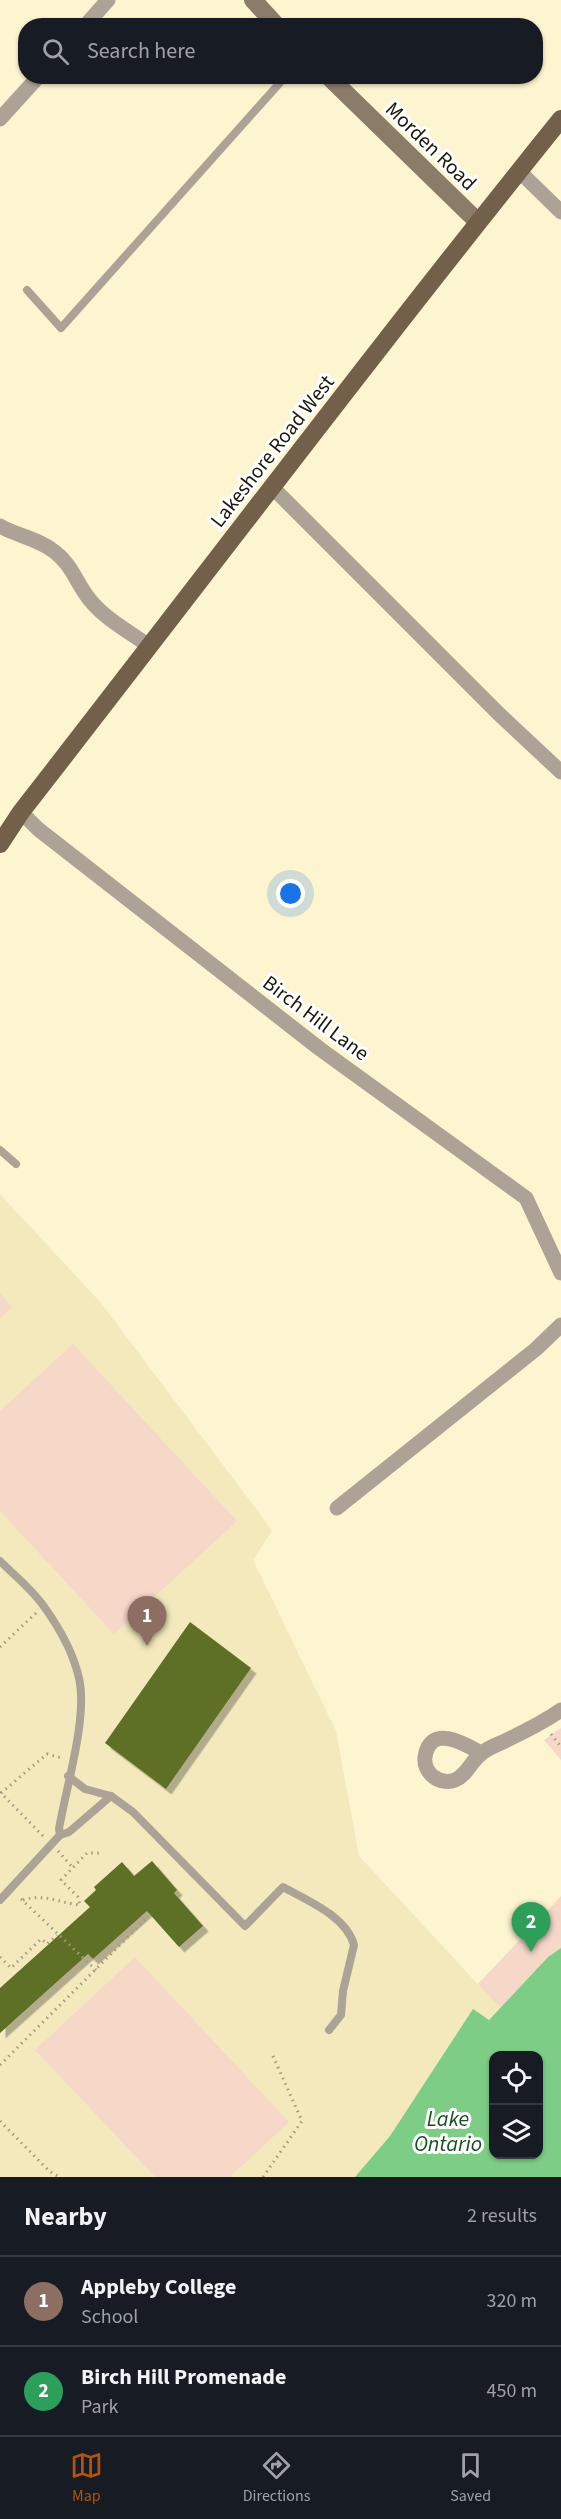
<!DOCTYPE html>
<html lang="en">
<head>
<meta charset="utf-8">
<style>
	:root { --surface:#171b24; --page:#242831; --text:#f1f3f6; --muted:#9ea1a6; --line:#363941; --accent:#b45309 }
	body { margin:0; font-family:"Source Sans 3",sans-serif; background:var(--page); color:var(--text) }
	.controls { position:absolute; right:18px; bottom:18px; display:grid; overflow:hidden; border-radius:12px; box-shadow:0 2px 4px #0004 }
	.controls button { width:54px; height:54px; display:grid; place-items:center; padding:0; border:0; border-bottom:2px solid var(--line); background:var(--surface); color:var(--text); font:30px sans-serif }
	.you { position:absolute; left:291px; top:894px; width:21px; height:21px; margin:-15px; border:4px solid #fff; border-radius:50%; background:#1a73e8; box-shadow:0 0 0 9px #1a73e833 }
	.badge { display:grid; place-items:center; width:39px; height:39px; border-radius:50%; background:var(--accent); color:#fff; font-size:20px; font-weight:700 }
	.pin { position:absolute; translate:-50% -50px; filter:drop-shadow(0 2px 3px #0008) }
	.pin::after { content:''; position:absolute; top:32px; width:21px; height:18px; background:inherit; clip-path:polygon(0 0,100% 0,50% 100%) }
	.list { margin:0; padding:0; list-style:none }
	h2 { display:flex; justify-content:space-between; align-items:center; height:78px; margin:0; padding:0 24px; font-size:26px }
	h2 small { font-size:20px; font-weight:400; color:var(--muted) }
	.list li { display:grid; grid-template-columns:39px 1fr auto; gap:18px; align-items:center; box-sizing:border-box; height:90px; padding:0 24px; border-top:2px solid var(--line) }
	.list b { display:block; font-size:22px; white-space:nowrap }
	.list p { margin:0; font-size:20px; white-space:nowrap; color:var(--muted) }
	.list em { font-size:20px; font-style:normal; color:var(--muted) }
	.icon { flex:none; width:33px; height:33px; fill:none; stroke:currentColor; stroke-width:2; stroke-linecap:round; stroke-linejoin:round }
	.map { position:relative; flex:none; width:561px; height:2177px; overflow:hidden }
	.search { position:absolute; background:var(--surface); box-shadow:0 2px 4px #0004; left:18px; right:18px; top:18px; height:66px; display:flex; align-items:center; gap:15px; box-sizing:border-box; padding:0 21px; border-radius:24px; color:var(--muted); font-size:22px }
	.sheet { height:258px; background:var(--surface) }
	nav { display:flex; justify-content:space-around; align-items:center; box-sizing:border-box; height:84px; border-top:2px solid var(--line); background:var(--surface); font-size:16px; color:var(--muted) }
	nav a { display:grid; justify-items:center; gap:3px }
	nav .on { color:var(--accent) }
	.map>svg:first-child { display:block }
	.built { fill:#f3e9bd }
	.green { fill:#f6d8c9 }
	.water { fill:#7ecd86; fill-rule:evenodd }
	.building { fill:#5d6f25; filter:url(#shadow) }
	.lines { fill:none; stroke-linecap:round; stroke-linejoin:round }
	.path { stroke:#a19c80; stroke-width:3; stroke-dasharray:1.5 4.5; stroke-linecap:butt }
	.lane { stroke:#ada296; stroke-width:8 }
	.street { stroke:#ada296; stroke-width:15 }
	.secondary { stroke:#8b7b69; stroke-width:18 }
	.primary { stroke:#72604a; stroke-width:18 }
	.labels { text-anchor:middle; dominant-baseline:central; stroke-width:6; stroke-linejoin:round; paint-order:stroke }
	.street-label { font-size:21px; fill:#1c190c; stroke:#fff }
	.water-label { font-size:22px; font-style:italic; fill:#184f22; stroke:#fff }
</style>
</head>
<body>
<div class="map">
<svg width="561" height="2177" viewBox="0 0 561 2177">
	<defs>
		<filter id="shadow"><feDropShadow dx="5.5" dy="5.5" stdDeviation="0" flood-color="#0004"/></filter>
	</defs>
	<rect width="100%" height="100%" fill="#fdf5d0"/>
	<polygon class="built" points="0,1194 101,1303 272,1530 253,1560 336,1731 359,1856 500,2008 488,2020 473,2010 390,2136 355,2177 0,2177"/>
	<g class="green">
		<polygon points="0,1293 12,1307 0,1318"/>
		<polygon points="73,1344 237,1521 114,1634 0,1511 0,1411"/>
		<polygon points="561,1728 561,1760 544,1740"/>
		<polygon points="561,1896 561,1948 548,1957 500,2008 478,1984"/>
		<polygon points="135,1957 289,2122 230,2177 155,2177 35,2050"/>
	</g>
	<path class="water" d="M 561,1948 L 561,2177 L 355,2177 L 390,2136 L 473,2009 L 489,2020 L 548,1957 ZM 494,2056 L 538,2056 L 538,2154 L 494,2154 Z"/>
	<g class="building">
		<polygon points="190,1622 251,1668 166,1789 105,1743"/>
		<polygon points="152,1861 177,1890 174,1893 203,1926 179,1947 147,1911 93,1959 88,1954 0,2033 0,1988 90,1907 84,1901 96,1890 94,1887 122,1862 134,1876"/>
	</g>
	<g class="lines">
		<g class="path">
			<polyline points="0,1647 36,1613"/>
			<polyline points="551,1734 561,1747"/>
			<polyline points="0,1792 43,1836"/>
			<polyline points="1,1793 47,1754 62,1758"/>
			<polyline points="58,1851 73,1868"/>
			<polyline points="21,1899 96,1970"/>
			<path d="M 23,1900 C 43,1893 60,1903 80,1905 L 78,1897 L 61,1880 L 87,1853 L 99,1853 L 102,1850"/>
			<polyline points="0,1957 11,1968 41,1939 47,1944 57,1935"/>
			<polyline points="0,2065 146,1919"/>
			<polyline points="0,2121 49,2171 59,2177"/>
			<polyline points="263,2177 302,2121 272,2054"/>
		</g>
		<g class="lane">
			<polyline points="27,290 61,328 286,76"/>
			<polyline points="0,1150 16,1164"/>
			<path d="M 0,1561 C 15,1576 33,1590 45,1608 C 60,1629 73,1652 79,1678 C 88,1718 66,1787 59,1829 L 60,1835 L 0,1900"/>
			<path d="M 68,1776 L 85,1789 L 111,1796 L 133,1812 L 245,1926 L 283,1887 C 308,1901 346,1916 354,1945 L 343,1991 L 341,2015 L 329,2030"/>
			<polyline points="60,1835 69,1832 111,1796"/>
		</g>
		<g class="street">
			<polyline points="85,26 108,0"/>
			<polyline points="0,119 39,76"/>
			<polyline points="519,171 561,212"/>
			<polyline points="272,487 499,714 561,772"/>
			<path d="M 0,526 C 18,536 39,539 55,552 C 72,565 77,584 90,600 C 105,619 130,632 149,646"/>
			<polyline points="21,812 38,829 320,1049 526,1198 561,1273"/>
			<polyline points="337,1508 536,1349 561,1325"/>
			<path d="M 481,1753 C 465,1744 430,1723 425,1757 C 423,1773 440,1786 455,1780 C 467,1775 471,1761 481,1754 C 488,1747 500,1744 509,1739 C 528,1730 544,1722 561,1710"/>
		</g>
		<g class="secondary">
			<polyline points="253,0 277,26"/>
			<polyline points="328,76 478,222"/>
		</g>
		<path class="primary" d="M 0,844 L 21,812 C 201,581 377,347 561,119"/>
	</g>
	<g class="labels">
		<g class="street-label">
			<text transform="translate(431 146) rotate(44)">Morden Road</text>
			<text transform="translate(272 451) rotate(-52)">Lakeshore Road West</text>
			<text transform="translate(316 1018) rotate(37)">Birch Hill Lane</text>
		</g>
		<g class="water-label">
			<text x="448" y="2119">Lake<tspan x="448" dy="25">Ontario</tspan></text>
		</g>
	</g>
</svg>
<div class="controls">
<button><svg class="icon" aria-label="locate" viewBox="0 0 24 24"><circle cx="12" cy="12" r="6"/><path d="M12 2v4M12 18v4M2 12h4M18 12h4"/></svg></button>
<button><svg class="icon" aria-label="layers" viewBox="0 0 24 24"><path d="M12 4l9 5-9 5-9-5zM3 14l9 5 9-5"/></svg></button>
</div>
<div class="you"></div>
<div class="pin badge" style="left:147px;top:1646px;background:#8d6e63">1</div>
<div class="pin badge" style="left:531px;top:1952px;background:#2e9e5b">2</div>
<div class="search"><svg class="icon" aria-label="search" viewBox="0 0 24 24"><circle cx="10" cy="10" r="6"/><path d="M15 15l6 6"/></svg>Search here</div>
</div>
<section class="sheet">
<h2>Nearby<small>2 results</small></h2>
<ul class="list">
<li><span class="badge" style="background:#8d6e63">1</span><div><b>Appleby College</b><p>School</p></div><em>320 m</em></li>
<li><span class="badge" style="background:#2e9e5b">2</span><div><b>Birch Hill Promenade</b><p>Park</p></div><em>450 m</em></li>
</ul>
</section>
<nav>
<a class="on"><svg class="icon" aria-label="map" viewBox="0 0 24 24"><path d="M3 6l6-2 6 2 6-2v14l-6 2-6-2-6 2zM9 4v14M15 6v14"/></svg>Map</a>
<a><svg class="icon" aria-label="directions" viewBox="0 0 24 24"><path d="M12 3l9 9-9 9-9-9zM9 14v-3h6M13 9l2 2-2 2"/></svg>Directions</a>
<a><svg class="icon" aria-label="saved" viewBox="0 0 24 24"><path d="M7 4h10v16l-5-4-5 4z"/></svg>Saved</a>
</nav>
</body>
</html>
